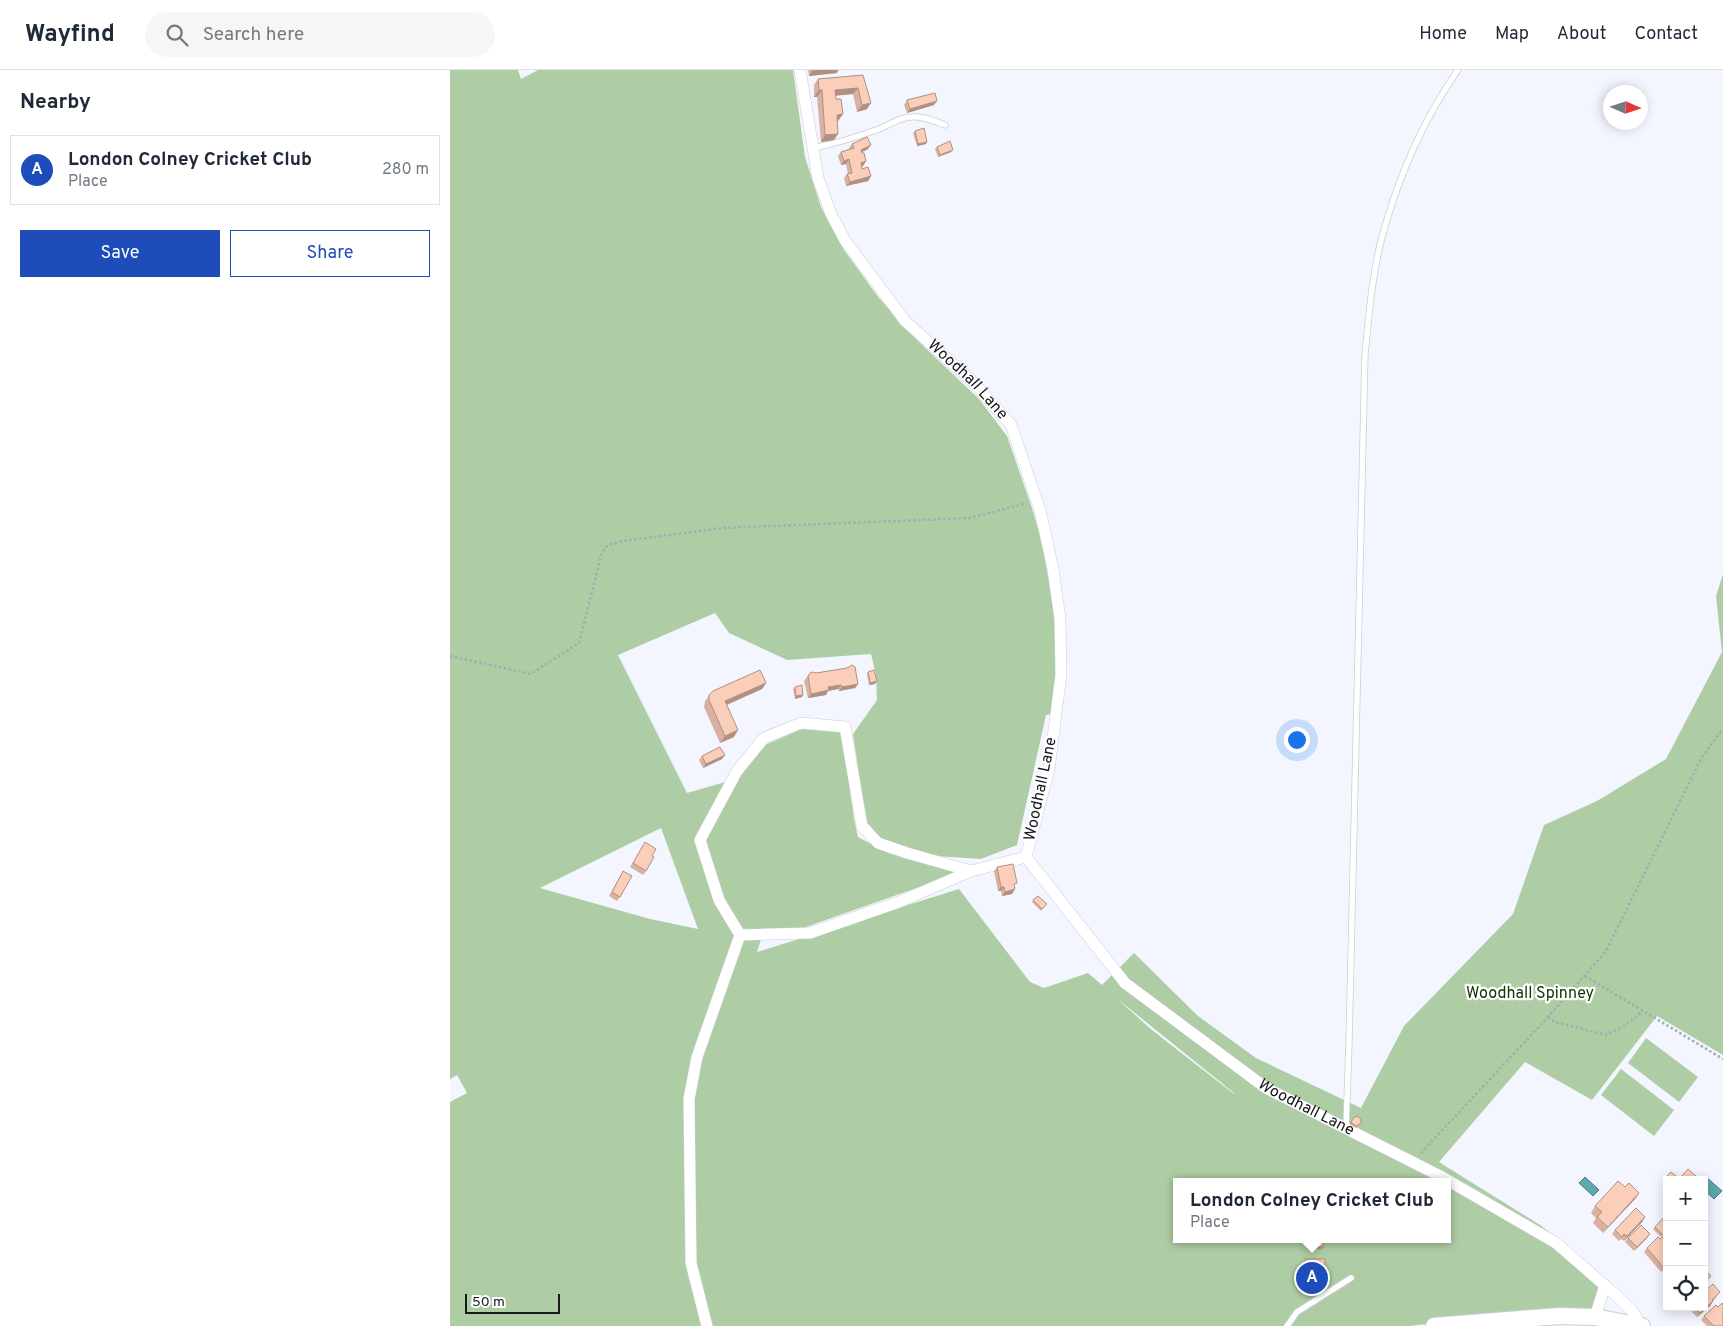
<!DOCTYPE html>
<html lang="en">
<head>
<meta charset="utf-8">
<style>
	:root { --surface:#fff; --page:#f6f6f7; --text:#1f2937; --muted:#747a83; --line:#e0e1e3; --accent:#1e4cb9 }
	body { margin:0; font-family:Overpass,sans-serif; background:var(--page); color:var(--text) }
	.controls { position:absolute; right:15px; bottom:15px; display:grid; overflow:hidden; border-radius:0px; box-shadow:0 2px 12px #0003 }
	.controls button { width:45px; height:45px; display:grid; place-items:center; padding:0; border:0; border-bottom:1px solid var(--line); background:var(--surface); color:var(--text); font:25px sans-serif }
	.compass { position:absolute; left:1153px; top:15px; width:45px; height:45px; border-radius:50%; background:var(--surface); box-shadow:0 2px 12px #0003; rotate:93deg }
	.scale { position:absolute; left:15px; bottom:12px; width:95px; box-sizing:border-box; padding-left:5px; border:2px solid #17191c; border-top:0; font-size:14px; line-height:18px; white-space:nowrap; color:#17191c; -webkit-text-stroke:4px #fff; paint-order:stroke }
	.you { position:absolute; left:846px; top:669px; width:18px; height:18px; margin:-12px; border:4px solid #fff; border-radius:50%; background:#1a73e8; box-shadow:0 0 0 8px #1a73e833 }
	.badge { display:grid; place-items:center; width:32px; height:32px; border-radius:50%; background:var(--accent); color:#fff; font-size:16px; font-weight:700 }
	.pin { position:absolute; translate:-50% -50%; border:2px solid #fff; box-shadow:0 1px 5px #0006 }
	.popup { position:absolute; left:723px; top:1108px; width:278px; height:65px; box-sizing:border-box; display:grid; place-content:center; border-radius:0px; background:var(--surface); filter:drop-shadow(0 1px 4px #0005); font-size:16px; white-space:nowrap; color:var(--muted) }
	.popup b { font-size:19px; color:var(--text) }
	.popup::after { content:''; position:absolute; left:50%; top:100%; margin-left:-10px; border:10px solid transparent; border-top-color:var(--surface) }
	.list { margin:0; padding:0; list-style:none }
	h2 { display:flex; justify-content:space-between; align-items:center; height:65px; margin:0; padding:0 20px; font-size:21px }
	h2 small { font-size:16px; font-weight:400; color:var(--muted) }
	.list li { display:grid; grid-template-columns:32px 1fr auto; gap:15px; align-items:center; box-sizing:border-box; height:70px; margin:0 10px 10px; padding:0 10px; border:1px solid var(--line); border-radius:0px }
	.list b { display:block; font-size:19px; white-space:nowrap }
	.list p { margin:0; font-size:16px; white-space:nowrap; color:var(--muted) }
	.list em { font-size:16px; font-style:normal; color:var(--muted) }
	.actions { display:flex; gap:10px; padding:15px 20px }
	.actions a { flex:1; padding:11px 0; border:1px solid var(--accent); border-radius:0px; text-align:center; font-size:18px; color:var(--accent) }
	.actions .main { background:var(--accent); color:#fff }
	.icon { flex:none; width:28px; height:28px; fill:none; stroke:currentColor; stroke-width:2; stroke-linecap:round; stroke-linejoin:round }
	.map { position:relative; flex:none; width:1273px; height:1256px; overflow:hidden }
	header { display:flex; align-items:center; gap:30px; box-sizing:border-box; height:70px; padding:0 25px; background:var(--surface); border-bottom:1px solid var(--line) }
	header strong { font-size:24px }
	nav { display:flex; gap:28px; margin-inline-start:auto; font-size:18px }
	.search { width:350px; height:45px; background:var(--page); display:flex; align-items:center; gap:12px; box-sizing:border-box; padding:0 18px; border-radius:28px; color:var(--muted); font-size:19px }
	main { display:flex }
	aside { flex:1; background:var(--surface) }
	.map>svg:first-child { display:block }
	.green { fill:#afcda4; fill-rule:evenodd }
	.water { fill:#5fa8ab; stroke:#497d80 }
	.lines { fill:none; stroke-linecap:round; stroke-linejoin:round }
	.lane-casing { stroke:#caced8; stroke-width:7 }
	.street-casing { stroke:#caced8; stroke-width:12 }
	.secondary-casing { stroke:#caced8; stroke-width:18 }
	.path { stroke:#a8aab1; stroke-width:2.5; stroke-dasharray:2.5 2.5; stroke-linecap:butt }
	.lane { stroke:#fff; stroke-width:5.5 }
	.street { stroke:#fff; stroke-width:11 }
	.secondary { stroke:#fff; stroke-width:16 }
	.wall { fill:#d8b1a0 }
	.shaded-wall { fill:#b09082 }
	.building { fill:#fbceba; stroke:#b09082 }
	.labels { text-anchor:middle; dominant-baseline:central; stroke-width:4.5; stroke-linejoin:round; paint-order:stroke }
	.street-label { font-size:16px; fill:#17191c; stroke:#fff }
	.park-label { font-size:16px; fill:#123202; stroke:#fff }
</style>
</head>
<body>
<header>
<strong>Wayfind</strong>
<div class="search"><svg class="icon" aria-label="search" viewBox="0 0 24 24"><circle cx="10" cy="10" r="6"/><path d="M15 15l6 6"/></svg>Search here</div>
<nav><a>Home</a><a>Map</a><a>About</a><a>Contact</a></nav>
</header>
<main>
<aside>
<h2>Nearby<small></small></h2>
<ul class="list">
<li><span class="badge">A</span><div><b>London Colney Cricket Club</b><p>Place</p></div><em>280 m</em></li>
</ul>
<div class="actions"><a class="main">Save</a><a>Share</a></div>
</aside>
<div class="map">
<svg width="1273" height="1256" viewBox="0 0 1273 1256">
	<rect width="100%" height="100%" fill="#f3f6ff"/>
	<g class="green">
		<path d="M 0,0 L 68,0 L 71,9 L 88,0 L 343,0 L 355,87 L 371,137 L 394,180 L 429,228 L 469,272 L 529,329 L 557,366 L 582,438 L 592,472 L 605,546 L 607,596 L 602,644 L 596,645 L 567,775 L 531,789 L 486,786 L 432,770 L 416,751 L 403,664 L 427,630 L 426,605 L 421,584 L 337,590 L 279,563 L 265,543 L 168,585 L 237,723 L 289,708 L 315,675 L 352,659 L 392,662 L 404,749 L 408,767 L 438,783 L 512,802 L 353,858 L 314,860 L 307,882 L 509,819 L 580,912 L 594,918 L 638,903 L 652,915 L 684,883 L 748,946 L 806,988 L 911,1038 L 954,956 L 1063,844 L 1094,755 L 1147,731 L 1216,689 L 1272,582 L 1266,526 L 1273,504 L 1273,985 L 1207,946 L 1142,1030 L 1075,992 L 989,1092 L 1090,1155 L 1112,1172 L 1149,1216 L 1145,1239 L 1068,1243 L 960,1256 L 0,1256 L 0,1032 L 17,1023 L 7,1005 L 0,1009 ZM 211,758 L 248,859 L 200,849 L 90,818 ZM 665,927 L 784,1023 L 784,1024 L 702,960 ZM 727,1112 L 997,1112 L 997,1169 L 727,1169 Z"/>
		<polygon points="1196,968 1248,1007 1229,1032 1178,993"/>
		<polygon points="1171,999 1224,1040 1204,1066 1151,1025"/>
	</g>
	<g class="water">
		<polygon points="1255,1106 1272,1121 1264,1129 1254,1120 1254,1110 1251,1110"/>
		<polygon points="1135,1107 1149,1120 1143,1126 1129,1113"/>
	</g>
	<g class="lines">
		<g class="lane-casing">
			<g id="lane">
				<path d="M 362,78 C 385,74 407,67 429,59 C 440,55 449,47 461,47 C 473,46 484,51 495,55"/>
				<path d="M 896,1058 L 899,973 L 915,284 C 919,245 922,205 932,167 C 948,108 973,50 1008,0"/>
				<polyline points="837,1256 847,1242 901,1208"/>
			</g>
		</g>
		<g class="street-casing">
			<g id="street">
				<path id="s1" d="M 350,0 L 368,108 L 381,144 L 396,172 L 455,251 L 523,312 L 561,355 L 590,440 L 603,499 L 610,549 L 611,605 L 599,699 L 576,787 L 675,913 L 816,1018 L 992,1107 L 1106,1173 L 1167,1226 L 1184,1243 L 1190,1255"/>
				<polyline points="290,865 360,863 449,832 521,801 576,787"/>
				<polyline points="1145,1247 1155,1215"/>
				<polyline points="257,1256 241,1193 239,1029 247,987 290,865 269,830 250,770 287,701 314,668 351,653 395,657 412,756 428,773 457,783 521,801"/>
			</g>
		</g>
		<g class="secondary-casing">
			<polyline id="secondary" points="984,1256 1109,1246 1145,1247 1192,1256"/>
		</g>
		<g class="path">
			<polyline points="0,586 81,604 129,573 152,482 158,475 173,471 272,458 520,448 577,433"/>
			<polyline points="1135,906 1273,989"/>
			<polyline points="1098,947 1105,952 1156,965 1174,956 1193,941"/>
			<polyline points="971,1083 1098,947 1156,881 1252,687 1273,659"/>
		</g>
		<use href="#lane" class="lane"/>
		<use href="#street" class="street"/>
		<use href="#secondary" class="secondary"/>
	</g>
	<g class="wall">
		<polygon points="358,0 388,0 387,3 359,6"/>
		<polygon points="413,5 417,39 407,42 403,24 385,26 386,29 393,44 388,51 387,51 384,70 371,72 367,27 364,27 364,15 368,9"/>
		<polygon points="457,30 484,35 457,43 454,35"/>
		<polygon points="465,61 476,74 467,76 463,63"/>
		<polygon points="402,74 418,79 412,82 416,91 413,96 412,96 412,99 421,106 418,111 396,116 394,108 397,104 398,104 396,94 391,95 388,86 391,82 399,79 399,78"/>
		<polygon points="487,77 501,82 488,87 485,79"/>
		<polygon points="418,602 425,614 419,615 417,604"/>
		<polygon points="360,603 366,603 408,614 405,618 389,621 388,619 378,621 376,625 358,628 354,611"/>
		<polygon points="316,613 312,619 277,635 284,667 270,673 254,637 255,631 263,621"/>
		<polygon points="345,617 352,627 345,629 343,619"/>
		<polygon points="275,685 272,689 253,698 249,690 252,686"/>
		<polygon points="192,777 202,786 196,801 193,805 180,797"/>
		<polygon points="547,797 565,817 562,824 552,826 551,821 548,821 544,801"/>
		<polygon points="173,801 170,827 167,831 159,826"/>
		<polygon points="583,830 597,834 591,841 582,832"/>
		<polygon points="903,1048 911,1053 906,1058 900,1055"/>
		<polygon points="1221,1102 1225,1110 1217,1110 1215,1108"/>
		<polygon points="1175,1117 1189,1123 1185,1129 1153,1163 1143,1153 1146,1148 1141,1143 1145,1136"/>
		<polygon points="1195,1147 1192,1152 1174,1171 1171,1169 1169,1171 1162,1164 1165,1160"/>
		<polygon points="1205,1157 1217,1162 1211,1167 1203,1159"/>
		<polygon points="1178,1168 1197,1168 1184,1181 1175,1172"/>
		<polygon points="1197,1178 1217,1197 1211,1202 1194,1182"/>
		<polygon points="855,1189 872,1222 852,1222 852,1193"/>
		<polygon points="1270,1222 1267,1226 1263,1231 1260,1236 1247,1247 1242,1242 1244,1240 1241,1237 1254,1237"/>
		<polygon points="1254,1246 1273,1256 1257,1256 1251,1250"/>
	</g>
	<g class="shaded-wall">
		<polygon points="374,0 388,0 387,3 359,6 362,1"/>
		<polygon points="408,18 403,24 380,26 385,20"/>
		<polygon points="369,20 372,20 367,27 364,27"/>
		<polygon points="487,31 484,35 457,43 460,39"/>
		<polygon points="421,33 417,39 407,42 412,35"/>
		<polygon points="393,44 388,51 382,51 387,45"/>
		<polygon points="388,64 384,70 371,72 375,65"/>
		<polygon points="477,72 476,74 467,76 468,74"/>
		<polygon points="421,75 418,79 408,84 411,80"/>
		<polygon points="503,80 501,82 488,87 490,85"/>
		<polygon points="399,89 396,94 391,95 394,91"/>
		<polygon points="416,91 413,96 408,97 411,93"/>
		<polygon points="421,106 418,111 396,116 400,112"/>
		<polygon points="427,611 425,614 419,615 420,613"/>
		<polygon points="316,613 312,619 271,637 275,631"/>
		<polygon points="408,614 405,618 389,621 392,617"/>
		<polygon points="391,615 388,619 378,621 376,625 358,628 361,624 378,617"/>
		<polygon points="353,625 352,627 345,629 346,626"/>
		<polygon points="288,660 284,667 270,673 275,666"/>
		<polygon points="275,685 272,689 253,698 256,694"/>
		<polygon points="551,817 554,817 551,821 548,821"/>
		<polygon points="565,819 562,824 552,826 555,822"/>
		<polygon points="1189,1123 1185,1129 1153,1163 1158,1157"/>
		<polygon points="1195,1147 1192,1152 1174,1171 1177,1166"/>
		<polygon points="1200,1164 1197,1168 1184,1181 1187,1177"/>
		<polygon points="858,1177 873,1177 871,1179 856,1179"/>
		<polygon points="855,1218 875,1218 872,1222 852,1222"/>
		<polygon points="1263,1231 1260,1236 1247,1247 1250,1243"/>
	</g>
	<g class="building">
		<polygon points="362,0 374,0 362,1"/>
		<polygon points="413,5 421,33 412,35 408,18 385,20 386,29 391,29 393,44 387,45 388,64 375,65 372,20 369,20 368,9"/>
		<polygon points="485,23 487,31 460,39 457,30"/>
		<polygon points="474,58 477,72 468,74 465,61"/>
		<polygon points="417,67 421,75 411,80 412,83 414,83 416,91 411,93 412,99 418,97 421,106 400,112 397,104 402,103 399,89 394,91 391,82 404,78 402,74"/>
		<polygon points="500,71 503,80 490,85 487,77"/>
		<polygon points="402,595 405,597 408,614 392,617 391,615 378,617 379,620 361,624 358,606 360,603 363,602 366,603 397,598"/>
		<polygon points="310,600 316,613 275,631 288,660 275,666 259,630 259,625 263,621"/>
		<polygon points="424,600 427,611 420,613 418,602"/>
		<polygon points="352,615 353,625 346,626 345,617"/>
		<polygon points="270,677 275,685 256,694 252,686"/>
		<polygon points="195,772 206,779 202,786 204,787 196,801 183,793"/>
		<polygon points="563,794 567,813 564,814 565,819 555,822 554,817 551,817 547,797"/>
		<polygon points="173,801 182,806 170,827 162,822"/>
		<polygon points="588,826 597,834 592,839 583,830"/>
		<polygon points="907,1046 911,1049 911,1053 907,1056 901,1053 903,1048"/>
		<polygon points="1238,1099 1246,1106 1243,1110 1234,1110 1231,1107"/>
		<polygon points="1221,1102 1227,1107 1225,1110 1221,1110 1217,1106"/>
		<polygon points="1168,1111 1175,1117 1179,1113 1189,1123 1158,1157 1147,1147 1152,1142 1145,1136"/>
		<polygon points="1186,1138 1195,1147 1177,1166 1174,1164 1172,1167 1165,1160"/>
		<polygon points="1216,1145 1217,1161 1213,1165 1205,1157"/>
		<polygon points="1191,1155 1200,1164 1187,1177 1178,1168"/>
		<polygon points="1217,1164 1217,1196 1214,1198 1197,1178 1208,1167 1210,1169"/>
		<polygon points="858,1169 873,1170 873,1177 858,1177"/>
		<rect x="855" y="1189" width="20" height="29"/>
		<polygon points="1257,1202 1261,1206 1254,1212 1254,1205"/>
		<polygon points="1263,1214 1270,1222 1262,1230 1263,1231 1250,1243 1245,1238 1254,1237 1254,1222"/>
		<polygon points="1272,1233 1273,1235 1273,1256 1264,1256 1254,1246 1266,1235 1268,1237"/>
	</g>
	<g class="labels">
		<g class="street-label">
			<text stroke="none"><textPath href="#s1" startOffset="364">Woodhall Lane</textPath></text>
			<text transform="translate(591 719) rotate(-78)">Woodhall Lane</text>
			<text stroke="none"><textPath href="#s1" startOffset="1250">Woodhall Lane</textPath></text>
		</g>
		<g class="park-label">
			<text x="1080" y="924">Woodhall Spinney</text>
		</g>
	</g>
</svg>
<div class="controls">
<button>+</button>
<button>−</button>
<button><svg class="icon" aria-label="locate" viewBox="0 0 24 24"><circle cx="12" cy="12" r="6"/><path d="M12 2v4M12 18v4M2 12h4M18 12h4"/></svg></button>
</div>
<svg class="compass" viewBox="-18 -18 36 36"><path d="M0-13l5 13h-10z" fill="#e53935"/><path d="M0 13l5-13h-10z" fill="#747a83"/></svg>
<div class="scale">50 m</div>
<div class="you"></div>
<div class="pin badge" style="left:862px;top:1208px">A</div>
<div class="popup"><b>London Colney Cricket Club</b>Place</div>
</div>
</main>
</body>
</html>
